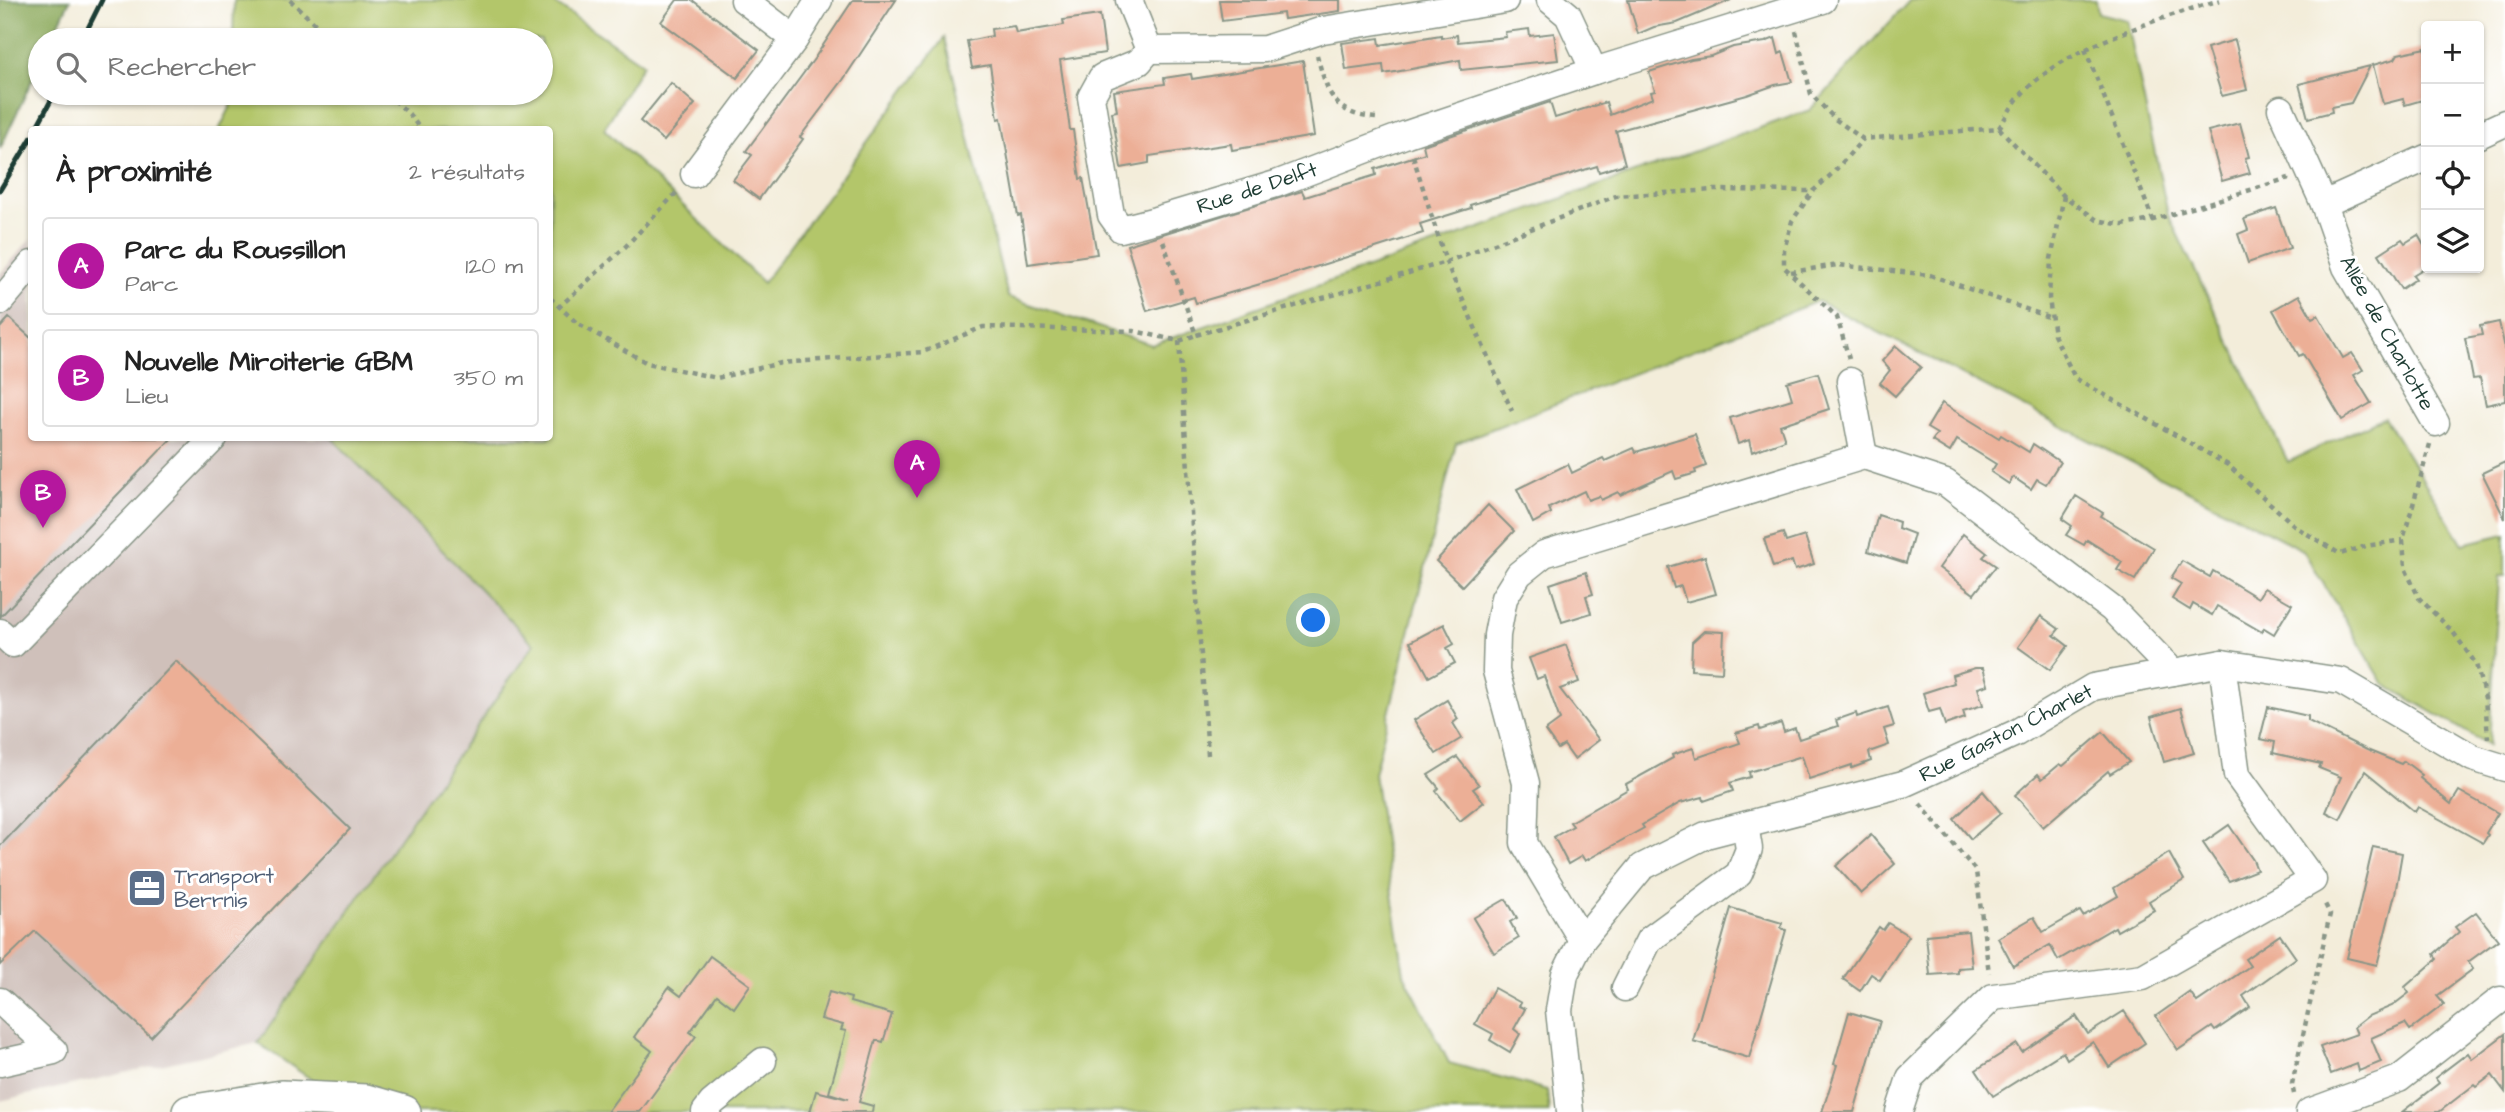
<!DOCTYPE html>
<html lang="fr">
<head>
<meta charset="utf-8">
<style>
	:root { --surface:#fff; --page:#f2f2f2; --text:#222; --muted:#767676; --line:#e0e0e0; --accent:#b5179e }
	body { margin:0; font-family:"Architects Daughter",sans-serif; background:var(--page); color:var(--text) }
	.controls { position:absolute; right:21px; top:21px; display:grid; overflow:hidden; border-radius:7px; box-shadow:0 2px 5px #0004 }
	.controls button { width:63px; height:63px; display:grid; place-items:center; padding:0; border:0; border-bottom:2px solid var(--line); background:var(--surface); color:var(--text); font:35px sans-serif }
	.you { position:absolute; left:1314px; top:621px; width:24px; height:24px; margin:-18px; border:5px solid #fff; border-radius:50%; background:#1a73e8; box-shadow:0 0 0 10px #1a73e833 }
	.badge { display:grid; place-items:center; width:46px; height:46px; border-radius:50%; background:var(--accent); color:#fff; font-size:23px; font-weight:700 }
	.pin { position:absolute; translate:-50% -58px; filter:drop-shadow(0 2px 4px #0008) }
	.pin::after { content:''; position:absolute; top:37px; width:24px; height:21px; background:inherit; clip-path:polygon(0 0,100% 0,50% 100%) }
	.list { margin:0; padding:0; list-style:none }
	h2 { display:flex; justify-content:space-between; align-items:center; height:91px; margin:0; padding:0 28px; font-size:30px }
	h2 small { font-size:23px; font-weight:400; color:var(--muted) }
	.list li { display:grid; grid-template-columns:46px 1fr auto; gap:21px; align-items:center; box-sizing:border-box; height:98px; margin:0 14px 14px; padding:0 14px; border:2px solid var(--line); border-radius:7px }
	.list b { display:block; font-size:26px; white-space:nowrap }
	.list p { margin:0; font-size:23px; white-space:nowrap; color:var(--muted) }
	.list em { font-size:23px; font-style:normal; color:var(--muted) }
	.icon { flex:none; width:38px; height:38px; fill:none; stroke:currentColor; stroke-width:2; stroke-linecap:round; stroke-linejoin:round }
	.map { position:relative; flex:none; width:2505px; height:1112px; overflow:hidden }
	.search { position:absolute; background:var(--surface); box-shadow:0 2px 5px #0004; left:28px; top:28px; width:525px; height:77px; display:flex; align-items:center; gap:18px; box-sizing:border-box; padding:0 24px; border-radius:38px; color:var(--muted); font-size:26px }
	.panel { position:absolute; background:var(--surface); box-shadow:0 2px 5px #0004; left:28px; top:126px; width:525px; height:315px; border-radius:7px }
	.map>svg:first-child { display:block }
	.industrial { fill:#cfc0ba }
	.green { fill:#b3c66a; stroke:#69824f; stroke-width:2 }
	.forest { fill:#8eab5e; stroke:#567449; stroke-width:2 }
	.building { fill:#ecaf96 }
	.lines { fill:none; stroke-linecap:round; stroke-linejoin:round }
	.minor-casing { stroke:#899587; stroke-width:29 }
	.major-casing { stroke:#899587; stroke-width:36 }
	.path { stroke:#899587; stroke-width:4.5; stroke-dasharray:5 5; stroke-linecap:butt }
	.minor { stroke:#fff; stroke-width:26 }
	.major { stroke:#fff; stroke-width:33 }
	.rail { stroke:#1f3d34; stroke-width:5 }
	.labels { text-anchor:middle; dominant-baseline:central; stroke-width:6; stroke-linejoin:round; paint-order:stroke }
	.street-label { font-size:21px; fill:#1f3d34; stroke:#fff }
	.service-label { font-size:21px; fill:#4e5e75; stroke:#fff; text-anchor:start }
</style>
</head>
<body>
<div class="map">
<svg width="2505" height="1112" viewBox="0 0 2505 1112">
	<rect width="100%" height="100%" fill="#fff"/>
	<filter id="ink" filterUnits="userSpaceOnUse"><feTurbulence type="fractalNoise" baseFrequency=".0143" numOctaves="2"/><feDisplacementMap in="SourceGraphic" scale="14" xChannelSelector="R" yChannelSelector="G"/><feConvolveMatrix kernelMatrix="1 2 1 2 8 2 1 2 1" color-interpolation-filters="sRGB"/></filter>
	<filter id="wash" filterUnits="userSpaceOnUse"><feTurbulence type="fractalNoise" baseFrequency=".00686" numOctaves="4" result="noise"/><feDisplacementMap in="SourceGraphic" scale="28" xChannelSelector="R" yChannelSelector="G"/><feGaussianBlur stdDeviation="1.57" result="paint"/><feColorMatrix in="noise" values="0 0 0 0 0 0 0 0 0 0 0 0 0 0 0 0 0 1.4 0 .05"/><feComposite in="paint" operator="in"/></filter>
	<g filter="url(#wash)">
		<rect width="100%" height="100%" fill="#f3edda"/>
		<polygon class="industrial" points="31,238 32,438 332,438 534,644 258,1043 0,1101 0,274"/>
		<polygon class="green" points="234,0 550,0 643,64 604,129 763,283 944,38 1008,297 1152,345 1810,110 1910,0 2096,0 2098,13 2127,20 2168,215 2288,462 2384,417 2463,544 2505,534 2505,575 2499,577 2489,745 2384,684 2303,550 1818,301 1456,443 1374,774 1404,974 1449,1063 1547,1090 1549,1112 359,1112 258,1043 534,644 332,438 550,438 550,130 219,130 233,102 233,93 541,93 541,40 233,40"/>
		<polygon class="forest" points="0,0 70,0 51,40 40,40 40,63 0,149"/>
		<g id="blocks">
			<g class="building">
				<polygon points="677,0 692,0 759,50 737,78 661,22"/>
				<polygon points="853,0 896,0 843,80 800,137 803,139 759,199 733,180 752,155 746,151 814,59"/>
				<polygon points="1219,0 1340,0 1340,11 1284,19 1283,13 1222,21"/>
				<polygon points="1628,0 1731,0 1677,23 1654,27 1638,34"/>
				<polygon points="1100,15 1105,53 1060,60 1070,130 1073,130 1080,179 1083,178 1097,254 1028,264 1021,215 1018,216 1001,118 998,119 990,65 972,68 967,41 992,36 991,29 1014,26 1016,33 1064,25 1063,20"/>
				<polygon points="1529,29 1530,36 1554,33 1558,60 1461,70 1460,60 1384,74 1383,65 1346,70 1342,43 1379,38 1380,45 1441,35 1441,38 1457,35 1458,42 1506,37 1505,32"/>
				<polygon points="1775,38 1779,54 1783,52 1792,82 1775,85 1747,95 1616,131 1625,164 1599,172 1597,166 1470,205 1471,208 1420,224 1423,233 1274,280 1196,303 1194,297 1147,311 1127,245 1302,191 1305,197 1376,175 1375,169 1425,153 1423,145 1550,102 1555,118 1606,102 1610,115 1653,98 1651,92 1655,91 1649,72 1691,59 1711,56 1733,47 1765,42"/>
				<polygon points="2235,40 2247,90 2222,96 2207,48"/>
				<polygon points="2426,48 2426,99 2405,105 2403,99 2383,104 2373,65 2395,59 2398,54"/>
				<polygon points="1303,61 1314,136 1232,150 1231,144 1149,156 1149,163 1121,168 1112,112 1117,111 1114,91 1165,84 1164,78 1191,74 1192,79"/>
				<polygon points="2370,66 2351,103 2331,107 2332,112 2308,118 2299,84"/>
				<polygon points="671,83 695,104 664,141 640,121"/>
				<polygon points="2240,123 2249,157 2245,158 2250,173 2222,181 2208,131"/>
				<polygon points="2276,208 2290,248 2248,263 2238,234 2248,230 2244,219"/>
				<polygon points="2418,235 2426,249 2426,267 2413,275 2416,279 2401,289 2379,254 2402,239 2405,243"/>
				<polygon points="2299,295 2312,318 2318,315 2343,358 2352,353 2363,370 2354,375 2371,403 2342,420 2303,354 2299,356 2273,310"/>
				<polygon points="9,318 32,339 32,438 172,438 0,617 0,328"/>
				<polygon points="2499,322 2505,348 2505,401 2486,405 2480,378 2473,379 2465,338 2482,335 2480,326"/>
				<polygon points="1896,346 1921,367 1895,396 1880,383 1890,370 1882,361"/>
				<polygon points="1818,373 1829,409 1780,425 1785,440 1752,452 1749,440 1738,444 1730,418 1792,399 1787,382"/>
				<polygon points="1942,403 1999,438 2001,435 2029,452 2033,444 2060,462 2046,484 2037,479 2031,489 2013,477 2009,484 1991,472 1996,464 1957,440 1950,452 1932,441 1937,434 1927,428"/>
				<polygon points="1695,434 1706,466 1695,470 1696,473 1676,479 1673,471 1620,495 1618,492 1601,500 1599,496 1588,500 1584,491 1549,508 1551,513 1533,523 1517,489 1568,464 1572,473 1603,458 1605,461 1634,448 1636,452"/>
				<polygon points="2505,462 2505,519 2482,473"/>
				<polygon points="2076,496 2103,513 2101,516 2154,548 2135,580 2117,570 2122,562 2087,540 2084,545 2066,535 2072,526 2062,519"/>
				<polygon points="1488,505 1514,531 1462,586 1436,561"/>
				<polygon points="1878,515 1899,522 1898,528 1914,534 1906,563 1868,551"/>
				<polygon points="1783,533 1786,542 1805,536 1814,564 1795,570 1792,561 1773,567 1764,539"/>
				<polygon points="1963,534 1987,553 1983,557 1996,566 1974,594 1939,568"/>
				<polygon points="1705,556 1716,594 1686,602 1681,586 1674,588 1668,567"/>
				<polygon points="2182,561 2210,577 2213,571 2258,598 2264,588 2292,604 2274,634 2264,628 2262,632 2217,606 2212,615 2193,604 2190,610 2172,599 2181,584 2171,578"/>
				<polygon points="1586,572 1593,594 1586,596 1591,613 1562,622 1550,584"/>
				<polygon points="2041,616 2059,629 2054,635 2068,646 2050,670 2018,647"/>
				<polygon points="1444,624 1454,644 1447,648 1455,663 1429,677 1410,642"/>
				<polygon points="1704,631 1724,632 1722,672 1691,670 1692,642"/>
				<polygon points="1566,645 1579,682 1560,689 1599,740 1574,759 1564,745 1558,749 1545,731 1560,720 1544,676 1537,679 1529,658"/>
				<polygon points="176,661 350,829 151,1037 35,931 0,965 0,846"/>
				<polygon points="1975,668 1983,668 1988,685 1978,688 1983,705 1963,711 1965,718 1945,725 1940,709 1929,712 1923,693 1954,683 1952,675"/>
				<polygon points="1447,700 1458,719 1453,723 1462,738 1436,754 1414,720"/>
				<polygon points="1888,707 1894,726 1884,729 1889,745 1869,752 1871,761 1852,768 1852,765 1809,779 1802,756 1749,772 1750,777 1730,783 1733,791 1704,801 1703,797 1680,803 1642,825 1644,828 1585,861 1582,856 1568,864 1554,837 1573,826 1570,822 1628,789 1626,784 1673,758 1672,755 1693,748 1696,758 1740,743 1736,733 1759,726 1760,730 1781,723 1784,732 1795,728 1799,739 1838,726 1836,720 1856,713 1857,717"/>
				<polygon points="2268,707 2308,716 2308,721 2367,750 2401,764 2404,761 2422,775 2420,778 2451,804 2459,791 2498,813 2486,833 2488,835 2483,843 2418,807 2415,812 2365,771 2340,819 2326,812 2341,777 2319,768 2321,764 2273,753 2275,742 2260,739"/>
				<polygon points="2181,708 2194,753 2164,762 2151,717"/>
				<polygon points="2103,732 2129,762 2110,774 2108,771 2043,827 2015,795 2038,774 2042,779 2060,764 2063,766"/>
				<polygon points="1457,757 1479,785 1473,789 1484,802 1460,821 1436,791 1439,788 1428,775"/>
				<polygon points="1983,791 2001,813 1971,839 1954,819"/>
				<polygon points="2229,825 2253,860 2257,870 2229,881 2203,843"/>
				<polygon points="1871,835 1895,864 1861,894 1836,866"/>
				<polygon points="2373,847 2402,853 2395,894 2377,965 2347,958"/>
				<polygon points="2169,853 2184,880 2149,901 2154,910 2117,931 2115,927 2058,960 2050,945 2013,966 1998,938 2034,917 2043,932 2080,911 2083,916 2118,896 2114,888"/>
				<polygon points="1506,899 1517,918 1510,922 1519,938 1494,953 1473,918"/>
				<polygon points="1731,908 1782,923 1781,928 1786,930 1749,1058 1693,1041"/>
				<polygon points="2476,912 2498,940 2468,962 2473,969 2437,996 2444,1004 2410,1030 2405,1023 2371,1038 2381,1062 2359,1071 2357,1064 2331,1074 2320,1047 2357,1034 2354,1027 2368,1016 2392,1006 2409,993 2405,987 2437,959 2434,954 2459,932 2455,927"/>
				<polygon points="1888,923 1909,936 1880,980 1871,974 1860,991 1843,979 1879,927 1883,930"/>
				<polygon points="1968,931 1972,967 1958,968 1958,973 1930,975 1926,935"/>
				<polygon points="2280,935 2296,958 2243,996 2250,1007 2215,1031 2212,1027 2178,1050 2156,1016 2190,992 2197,1002 2250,966 2245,959"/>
				<polygon points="710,956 750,985 734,1008 717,995 690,1032 696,1036 640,1112 607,1112 652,1051 634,1037 669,987 681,996"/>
				<polygon points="1494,988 1521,1003 1519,1006 1525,1009 1514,1029 1520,1034 1510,1052 1490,1040 1493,1034 1475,1024"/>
				<polygon points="829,992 851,998 850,1002 892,1014 883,1042 876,1040 859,1102 873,1106 872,1112 810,1112 816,1091 848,1099 829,1093 846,1031 841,1030 843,1025 821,1019"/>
				<polygon points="2124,1011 2145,1043 2109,1067 2093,1042 2067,1059 2063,1052 1993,1096 1976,1070 2017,1044 2022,1052 2076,1016 2088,1034"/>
				<polygon points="1849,1012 1880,1021 1854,1112 1822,1112 1837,1065 1834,1064"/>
				<polygon points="2505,1034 2505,1092 2492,1075 2476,1087 2474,1085 2439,1112 2402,1112 2439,1083 2435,1078 2468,1053 2472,1059"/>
			</g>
		</g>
	</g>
	<g filter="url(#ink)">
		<use href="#blocks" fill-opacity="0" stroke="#899587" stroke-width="2"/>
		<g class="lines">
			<g class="minor-casing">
				<g id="minor">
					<polyline points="1129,0 1149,50 1265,49 1323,30 1505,0"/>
					<polyline points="1550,0 1568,15 1594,71"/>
					<polyline points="795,39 819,0"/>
					<polyline points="1149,50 1139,62 1102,77 1091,97 1111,215 1121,229 1156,220 1276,184 1407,134 1594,71 1823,0"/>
					<polyline points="2281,109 2324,204"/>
					<polyline points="2479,135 2505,123"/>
					<polyline points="2426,158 2324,204 2346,267 2436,423"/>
					<polyline points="694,174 795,39 744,0"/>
					<polyline points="0,302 32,264"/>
					<polyline points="1850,381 1864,456"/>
					<polyline points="0,632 13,644 214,438"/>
					<polyline points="1582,940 1524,843 1526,783 1496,671 1497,635 1504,598 1519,574 1544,554 1864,456 1946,483 2112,609 2173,672"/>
					<polyline points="1625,988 1649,940 1739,874 1749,849 1745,825"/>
					<polyline points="0,1001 54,1051 0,1063"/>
					<polyline points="705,1112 712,1103 763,1061"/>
					<polyline points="1570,1112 1559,1010 1565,974 1582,940 1642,867 1706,835 1903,784 2016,733 2093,687 2222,663 2341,681 2473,758 2505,768"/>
					<polyline points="1899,1112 1910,1078 1993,997 2143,977 2313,880 2237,775 2222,663"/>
					<polyline points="2309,1112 2399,1079 2500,1000"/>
				</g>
			</g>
			<g class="major-casing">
				<polyline id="major" points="189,1112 282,1097 366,1101 404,1112"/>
			</g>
			<g class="path">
				<polyline points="290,0 332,40"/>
				<path d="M 1796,31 L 1811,94 L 1835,119 L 1863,139 L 1999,128 C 2006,117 2012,105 2020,96 C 2063,47 2159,19 2220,0"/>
				<polyline points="2085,49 2153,220"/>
				<path d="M 1317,55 C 1327,92 1333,115 1376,118"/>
				<polyline points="387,93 409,114 421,130"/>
				<polyline points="1999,128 2064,196 2097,220 2122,225 2153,220 2289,178"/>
				<polyline points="1413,156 1446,262 1512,411"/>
				<polyline points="2064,196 2051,259 2049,298 2054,335 2075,378 2228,465 2296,527 2340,554 2366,546 2403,540"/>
				<polyline points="1163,241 1196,335 1446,262 1616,196 1714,190 1813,191"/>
				<polyline points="1791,272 1838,265 1930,275 2051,318"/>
				<polyline points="550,298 577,323 647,363 717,378 781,363 923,352 983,327 1134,331 1179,341 1196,335"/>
				<polyline points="558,308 625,247 679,190"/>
				<polyline points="1179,341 1208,755"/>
				<polyline points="1849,359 1837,317 1784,267 1784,250 1792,221 1813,191 1833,173 1863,139"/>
				<polyline points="2430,444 2403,540 2405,568 2419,598 2453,632 2476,664 2485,698 2488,738"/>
				<polyline points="1920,804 1976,871 1989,973"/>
				<polyline points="2294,1094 2292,1084 2330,914 2324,902"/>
			</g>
			<use href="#minor" class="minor"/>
			<use href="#major" class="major"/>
			<g class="rail">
				<polyline points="82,40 102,0"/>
				<polyline points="35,130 55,93"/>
				<polyline points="0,190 32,137"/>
			</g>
		</g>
	</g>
	<defs>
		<g id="office-square" transform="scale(2.0125)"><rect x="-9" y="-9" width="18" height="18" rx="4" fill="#5c6f8a" stroke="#fff"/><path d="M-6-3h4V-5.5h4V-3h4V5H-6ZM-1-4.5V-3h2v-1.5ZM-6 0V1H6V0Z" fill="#fff"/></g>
	</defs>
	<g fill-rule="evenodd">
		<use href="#office-square" x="147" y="888"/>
	</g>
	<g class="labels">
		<g class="street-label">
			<text transform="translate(1257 188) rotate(-18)">Rue de Delft</text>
			<text transform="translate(2387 333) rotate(61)">Allée de Charlotte</text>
			<text transform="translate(2006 733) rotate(-27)">Rue Gaston Charlet</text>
		</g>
		<g class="service-label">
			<text x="174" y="876">Transport<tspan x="174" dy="24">Berrnis</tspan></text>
		</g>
	</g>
</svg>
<div class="controls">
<button>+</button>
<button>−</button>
<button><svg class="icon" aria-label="locate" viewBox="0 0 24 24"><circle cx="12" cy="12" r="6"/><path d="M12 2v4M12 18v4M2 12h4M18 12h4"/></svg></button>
<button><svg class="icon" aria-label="layers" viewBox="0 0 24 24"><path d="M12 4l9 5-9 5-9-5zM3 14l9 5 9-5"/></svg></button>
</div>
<div class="you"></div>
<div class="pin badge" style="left:917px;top:498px">A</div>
<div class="pin badge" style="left:43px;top:528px">B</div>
<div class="search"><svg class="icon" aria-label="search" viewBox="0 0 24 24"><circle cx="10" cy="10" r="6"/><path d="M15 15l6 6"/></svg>Rechercher</div>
<section class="panel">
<h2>À proximité<small>2 résultats</small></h2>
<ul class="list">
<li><span class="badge">A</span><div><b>Parc du Roussillon</b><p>Parc</p></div><em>120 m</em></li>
<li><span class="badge">B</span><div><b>Nouvelle Miroiterie GBM</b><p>Lieu</p></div><em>350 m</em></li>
</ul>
</section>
</div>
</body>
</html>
